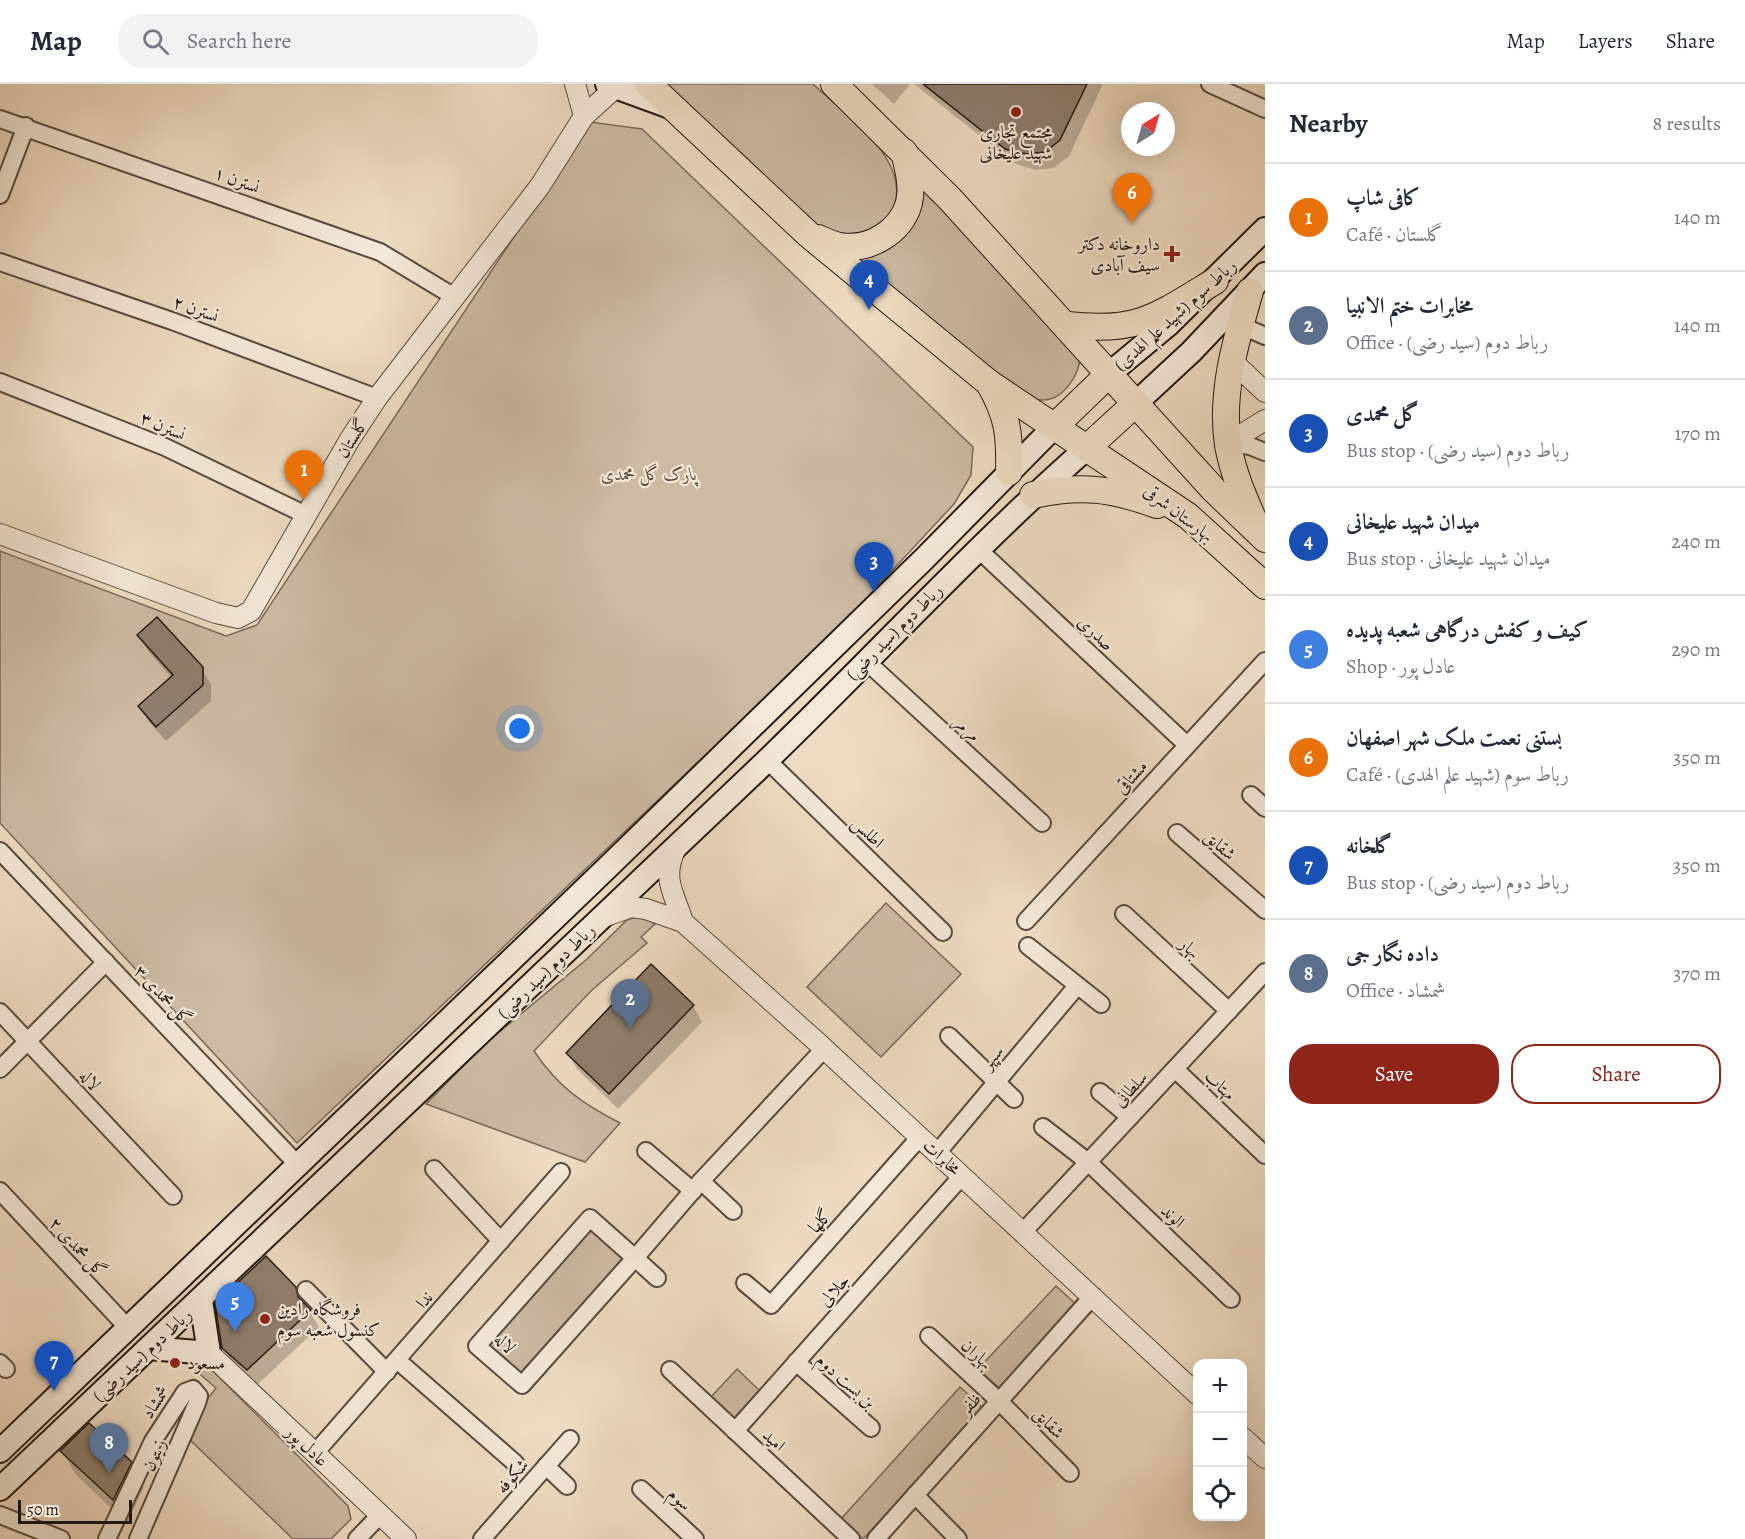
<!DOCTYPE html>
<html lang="en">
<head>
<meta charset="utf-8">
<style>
	:root { --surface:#fff; --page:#f2f2f3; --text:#1f2937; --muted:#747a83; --line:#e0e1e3; --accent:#8f2418 }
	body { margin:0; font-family:Alegreya,Amiri,serif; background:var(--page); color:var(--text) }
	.controls { position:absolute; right:18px; bottom:18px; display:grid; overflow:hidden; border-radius:12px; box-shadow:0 6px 24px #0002 }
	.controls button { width:54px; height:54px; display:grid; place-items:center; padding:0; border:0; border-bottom:2px solid var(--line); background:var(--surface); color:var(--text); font:30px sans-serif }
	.compass { position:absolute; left:1121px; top:18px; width:54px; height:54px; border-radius:50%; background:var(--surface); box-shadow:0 6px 24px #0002; rotate:37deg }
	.scale { position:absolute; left:18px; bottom:15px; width:114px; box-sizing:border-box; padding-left:6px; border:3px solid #251a13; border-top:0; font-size:16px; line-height:21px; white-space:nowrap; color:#251a13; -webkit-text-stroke:4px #f4e8d7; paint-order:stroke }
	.you { position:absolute; left:520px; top:645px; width:21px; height:21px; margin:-15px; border:4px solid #fff; border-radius:50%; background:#1a73e8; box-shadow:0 0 0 9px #1a73e833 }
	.badge { display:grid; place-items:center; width:39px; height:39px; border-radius:50%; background:var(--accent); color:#fff; font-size:20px; font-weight:700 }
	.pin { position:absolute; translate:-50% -50px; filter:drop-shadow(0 2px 3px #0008) }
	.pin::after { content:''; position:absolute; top:32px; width:21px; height:18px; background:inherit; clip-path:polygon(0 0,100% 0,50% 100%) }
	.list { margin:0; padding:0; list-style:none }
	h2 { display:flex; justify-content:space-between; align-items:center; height:78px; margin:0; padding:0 24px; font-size:26px }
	h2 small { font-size:20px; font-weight:400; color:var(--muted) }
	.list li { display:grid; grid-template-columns:39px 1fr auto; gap:18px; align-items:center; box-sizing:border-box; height:108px; padding:0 24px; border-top:2px solid var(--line) }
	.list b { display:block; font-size:22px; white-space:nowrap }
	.list p { margin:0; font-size:20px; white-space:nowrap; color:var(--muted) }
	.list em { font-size:20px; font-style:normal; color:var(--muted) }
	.actions { display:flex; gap:12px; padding:18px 24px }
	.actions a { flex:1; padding:14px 0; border:2px solid var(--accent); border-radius:24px; text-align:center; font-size:21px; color:var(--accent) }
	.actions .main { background:var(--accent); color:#fff }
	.icon { flex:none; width:33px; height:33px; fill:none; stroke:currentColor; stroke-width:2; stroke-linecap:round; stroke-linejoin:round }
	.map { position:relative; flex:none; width:1265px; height:1455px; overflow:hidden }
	header { display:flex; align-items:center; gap:36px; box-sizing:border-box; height:84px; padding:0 30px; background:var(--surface); border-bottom:2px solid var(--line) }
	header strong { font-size:28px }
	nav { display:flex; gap:33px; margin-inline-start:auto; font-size:21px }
	.search { width:420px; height:54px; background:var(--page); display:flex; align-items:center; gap:15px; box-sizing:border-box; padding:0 21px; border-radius:24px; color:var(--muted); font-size:22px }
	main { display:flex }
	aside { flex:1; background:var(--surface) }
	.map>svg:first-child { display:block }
	.green { fill:#ccbaa3; stroke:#786a5b; stroke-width:1.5 }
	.shadow { fill:#0003 }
	.building { fill:#8e7e6d; stroke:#251a13; stroke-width:1.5 }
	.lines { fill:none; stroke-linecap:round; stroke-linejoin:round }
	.minor-casing { stroke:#574a3e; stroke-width:20 }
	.tertiary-casing { stroke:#574a3e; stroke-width:22 }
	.secondary-casing { stroke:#251a13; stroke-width:26 }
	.primary-casing { stroke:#251a13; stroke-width:28 }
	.minor { stroke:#f4e8d7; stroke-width:16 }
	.tertiary { stroke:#f4e8d7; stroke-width:20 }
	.secondary { stroke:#f4e8d7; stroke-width:22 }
	.primary { stroke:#eedbc1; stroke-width:26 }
	.poi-dot { fill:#8f2418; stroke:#f4e8d7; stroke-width:2 }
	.labels { text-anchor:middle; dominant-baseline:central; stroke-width:4.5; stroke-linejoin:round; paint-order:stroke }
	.poi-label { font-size:18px; fill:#251a13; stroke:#f4e8d7; text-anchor:start }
	.street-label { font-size:18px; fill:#251a13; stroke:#f4e8d7 }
	.park-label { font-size:18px; font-style:italic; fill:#574a3e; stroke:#f4e8d7 }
</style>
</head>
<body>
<header>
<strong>Map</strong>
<div class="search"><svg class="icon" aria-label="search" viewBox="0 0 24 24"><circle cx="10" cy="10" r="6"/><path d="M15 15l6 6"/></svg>Search here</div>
<nav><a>Map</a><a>Layers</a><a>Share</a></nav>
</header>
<main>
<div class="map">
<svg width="1265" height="1455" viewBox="0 0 1265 1455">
	<rect width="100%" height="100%" fill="#eedbc1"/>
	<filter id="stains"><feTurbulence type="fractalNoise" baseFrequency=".00333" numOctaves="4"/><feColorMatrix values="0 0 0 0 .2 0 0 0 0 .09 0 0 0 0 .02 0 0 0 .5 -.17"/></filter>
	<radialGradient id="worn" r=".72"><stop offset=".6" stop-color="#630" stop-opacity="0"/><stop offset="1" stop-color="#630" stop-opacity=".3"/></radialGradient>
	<g class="green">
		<path d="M 665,0 L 813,0 C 842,28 904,70 896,115 C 893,128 887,137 875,143 C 856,153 837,152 818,143 Z"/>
		<polygon points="590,38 642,45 973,363 971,391 954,420 835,548 297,1059 0,739 0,467 226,552 257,541"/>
		<path d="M 918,93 L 1080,270 C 1081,289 1064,316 1043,316 C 1033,317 1024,311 1015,306 L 845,169 L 863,168 Z"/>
		<polygon points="886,819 961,890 881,973 807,903"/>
		<path d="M 641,831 L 655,840 L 641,853 L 647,859 L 592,906 L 534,967 C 558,1003 583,1020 620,1039 L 585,1078 L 426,1020 L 486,959 L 587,875 L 627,836 Z"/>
		<polygon points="589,1144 625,1176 521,1292 485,1260"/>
		<polygon points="1056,1202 1077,1221 999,1304 978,1285"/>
		<polygon points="205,1279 348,1422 351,1435 331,1455 293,1455 190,1356 205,1318 216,1304 188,1280"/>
		<polygon points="737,1285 760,1307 733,1335 710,1314"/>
		<polygon points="960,1303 983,1324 863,1455 841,1435"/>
	</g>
	<g class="shadow">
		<polygon points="872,0 910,0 894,20"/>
		<polygon points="914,0 1103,0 1069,72 1054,84 1036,86 1016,80"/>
		<polygon points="139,552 201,584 211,600 211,617 166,657 149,638 140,622 172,594 148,567"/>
		<polygon points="693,922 702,938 618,1025 577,985 568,969"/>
		<polygon points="295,1204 319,1243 257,1301 233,1279 223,1263"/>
		<polygon points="62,1367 130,1379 144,1403 127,1439 76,1391"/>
	</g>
	<g class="building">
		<polygon points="923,0 1087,0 1060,56 1045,68 1026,70 1005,65"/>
		<polygon points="157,533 203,583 203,601 156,643 138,622 173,591 137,551"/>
		<polygon points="651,880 694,921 609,1010 566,969"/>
		<polygon points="266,1172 296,1203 298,1213 311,1226 247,1286 222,1264 215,1220"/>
		<polygon points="89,1339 132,1378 113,1416 60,1367"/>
	</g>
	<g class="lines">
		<g class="minor-casing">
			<g id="minor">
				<polyline points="1210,0 1265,25"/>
				<polyline points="0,35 380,168 453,212"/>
				<polyline points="0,111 26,42"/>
				<polyline points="0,178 172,237 377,314"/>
				<polyline points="1240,241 1265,252"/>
				<polyline points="0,298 165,363 306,431"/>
				<polyline points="1228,359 1250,362 1265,368"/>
				<polyline points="978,465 1187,661"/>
				<polyline points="866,577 1042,739"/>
				<polyline points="767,676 943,848"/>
				<polyline points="1251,711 1265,724"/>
				<polyline points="1177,749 1265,826"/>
				<polyline points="0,767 298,1081"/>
				<polyline points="1124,830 1229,927"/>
				<polyline points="1026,837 1265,577"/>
				<polyline points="1028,862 1101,920"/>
				<polyline points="0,928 173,1112"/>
				<polyline points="949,952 1014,1015"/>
				<polyline points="0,985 106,878"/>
				<polyline points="1175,985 1265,1071"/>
				<polyline points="1100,1008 1130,1033"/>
				<polyline points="1043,1043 1088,1078 1231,1215"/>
				<polyline points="646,1067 693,1107"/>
				<polyline points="937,1069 1077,902"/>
				<polyline points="434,1085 501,1157"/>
				<polyline points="701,1097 733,1127"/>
				<polyline points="0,1107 128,1244"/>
				<polygon points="590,1134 635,1174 522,1301 477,1262"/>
				<polyline points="1023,1148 1265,888"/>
				<polyline points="657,1194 635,1174 701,1097 824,965"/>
				<polyline points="745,1199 771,1221 920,1053"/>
				<polyline points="306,1206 387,1288"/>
				<polyline points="929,1252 999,1317 1070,1389"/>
				<polyline points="397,1276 515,1379"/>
				<polyline points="796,1278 871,1344"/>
				<polyline points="0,1279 6,1285"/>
				<polyline points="670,1286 851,1455"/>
				<polyline points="735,1347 962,1092"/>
				<polyline points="315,1369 561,1088"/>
				<polyline points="546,1382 567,1402"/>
				<polyline points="641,1405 695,1455"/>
				<polyline points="915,1411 958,1455"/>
				<polyline points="0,1431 61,1455"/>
				<polyline points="107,1455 153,1357 185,1308 193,1305 199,1312 197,1319 138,1455"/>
				<polyline points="357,1455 380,1431"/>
				<polyline points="482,1455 570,1355"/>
				<polyline points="876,1455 1093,1212"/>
			</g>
		</g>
		<g class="tertiary-casing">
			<g id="tertiary">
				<polyline points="575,0 584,32"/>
				<polyline points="1232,277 1265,308"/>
				<polyline points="1228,359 1265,336"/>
				<polyline points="0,450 216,529 238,534 251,527 350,355 377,314 540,102 584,32 616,3"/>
				<path d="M 676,764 C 661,795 674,808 683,838"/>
				<polyline points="606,832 631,823 646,825 683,838 817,958 1198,1311"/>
				<polyline points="209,1269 406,1455"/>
				<polyline points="1242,1353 1265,1374"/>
			</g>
		</g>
		<g class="secondary-casing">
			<g id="secondary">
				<polyline points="607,0 670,23"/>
				<polyline points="1109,290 1169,240 1265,145"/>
				<polyline points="1136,319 1191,268 1265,190"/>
				<polyline points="149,1264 209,1269 201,1216"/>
				<polyline points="0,1367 612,779 924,475 1055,342"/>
				<path d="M 0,1405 C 253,1166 506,927 757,686 C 868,580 971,466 1087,364"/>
			</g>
		</g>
		<g class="primary-casing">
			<g id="primary">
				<polyline points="648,0 809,151 989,299 1188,432 1265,502"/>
				<polyline points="834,0 950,115 1214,406 1265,455"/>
				<path d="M 818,154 C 825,157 833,161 840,162 C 869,167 901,148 909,119 C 913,102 908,84 904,68"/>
				<path d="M 1250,207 C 1236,256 1220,310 1228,361 C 1233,389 1244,414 1255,439"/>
				<path d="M 1067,241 C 1138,249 1156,233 1215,197"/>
				<path d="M 989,299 C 1008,332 1010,351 1009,388"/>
				<polyline points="1055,342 1109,290"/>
				<polyline points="1087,364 1136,319"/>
				<path d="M 1033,411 C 1082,401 1110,404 1157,421"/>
			</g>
		</g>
		<use href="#minor" class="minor"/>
		<use href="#tertiary" class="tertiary"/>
		<use href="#secondary" class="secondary"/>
		<use href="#primary" class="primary"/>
	</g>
	<g class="poi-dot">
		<circle cx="1016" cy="28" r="6"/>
		<path d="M1169 161h6v6h6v6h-6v6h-6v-6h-6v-6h6z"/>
		<circle cx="265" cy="1235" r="6"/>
		<circle cx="175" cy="1279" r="6"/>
	</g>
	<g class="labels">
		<g class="poi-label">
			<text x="1016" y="48" text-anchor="middle">مجتمع تجاری<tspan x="1016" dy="21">شهید علیخانی</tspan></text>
			<text x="1160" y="160" text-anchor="end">داروخانه دکتر<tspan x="1160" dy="21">سیف آبادی</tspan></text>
			<text x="277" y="1225">فروشگاه رادین<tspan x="277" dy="21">کنسول شعبه سوم</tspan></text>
			<text x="187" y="1279">مسعود</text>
		</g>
		<g class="street-label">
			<text transform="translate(237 96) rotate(20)">نسترن ۱</text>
			<text transform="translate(196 225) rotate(20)">نسترن ۲</text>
			<text transform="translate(1175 231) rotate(-42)">رباط سوم (شهید علم الهدی)</text>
			<text transform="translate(163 342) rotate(23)">نسترن ۳</text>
			<text transform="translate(352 354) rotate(-58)">گلستان</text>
			<text transform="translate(1179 429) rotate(37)">بهارستان شرقی</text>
			<text transform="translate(894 548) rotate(-45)">رباط دوم (سید رضی)</text>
			<text transform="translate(1096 549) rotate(43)">صدری</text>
			<text transform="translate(967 644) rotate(43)">مرمر</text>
			<text transform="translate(1131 693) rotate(-48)">مشتاقی</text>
			<text transform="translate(868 748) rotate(44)">اطلس</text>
			<text transform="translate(1220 761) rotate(41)">شقایق</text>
			<text transform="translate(1190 864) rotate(43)">بهار</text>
			<text transform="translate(546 887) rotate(-44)">رباط دوم (سید رضی)</text>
			<text transform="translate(163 911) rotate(47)">گل محمدی ۳</text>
			<text transform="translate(992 973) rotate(-50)">سپهر</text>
			<text transform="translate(90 996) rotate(47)">لاله</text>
			<text transform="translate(1220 1001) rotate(43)">مهتاب</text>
			<text transform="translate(1130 1005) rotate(-47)">سلطانی</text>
			<text transform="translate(942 1073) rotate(42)">مخابرات</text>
			<text transform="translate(1173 1132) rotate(44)">الوند</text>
			<text transform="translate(820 1137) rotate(-48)">گلها</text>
			<text transform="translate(78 1163) rotate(47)">گل محمدی ۲</text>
			<text transform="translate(834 1206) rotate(-48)">جلالی</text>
			<text transform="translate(424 1216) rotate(-49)">ندا</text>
			<text transform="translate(505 1259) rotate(44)">لاله</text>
			<text transform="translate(977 1270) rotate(43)">بهاران</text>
			<text transform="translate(142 1271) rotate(-43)">رباط دوم (سید رضی)</text>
			<text transform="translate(846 1297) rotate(42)">بن بست دوم</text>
			<text transform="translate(155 1318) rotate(-57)">شمشاد</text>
			<text transform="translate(970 1320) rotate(-48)">ظفر</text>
			<text transform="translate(1049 1339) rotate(46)">شقایق</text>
			<text transform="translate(774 1356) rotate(43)">امید</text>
			<text transform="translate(307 1362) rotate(43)">عادل پور</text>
			<text transform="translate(154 1371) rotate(-66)">زیتون</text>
			<text transform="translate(512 1392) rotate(-49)">شکوفه</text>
			<text transform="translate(680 1415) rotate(43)">سوم</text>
		</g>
		<g class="park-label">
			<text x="649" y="390">پارک گل محمدی</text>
		</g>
	</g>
	<rect width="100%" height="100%" filter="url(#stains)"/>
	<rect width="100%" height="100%" fill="url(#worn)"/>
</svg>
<div class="controls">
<button>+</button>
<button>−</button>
<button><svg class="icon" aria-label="locate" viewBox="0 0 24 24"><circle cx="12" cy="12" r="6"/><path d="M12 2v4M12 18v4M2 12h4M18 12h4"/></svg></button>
</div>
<svg class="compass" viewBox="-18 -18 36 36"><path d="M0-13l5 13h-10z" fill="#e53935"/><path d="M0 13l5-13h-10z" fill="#747a83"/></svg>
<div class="scale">50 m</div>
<div class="you"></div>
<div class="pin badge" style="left:304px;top:416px;background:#e8710a">1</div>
<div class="pin badge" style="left:630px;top:945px;background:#5c6f8a">2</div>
<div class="pin badge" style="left:874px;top:508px;background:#1a4fb4">3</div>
<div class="pin badge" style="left:869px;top:226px;background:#1a4fb4">4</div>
<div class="pin badge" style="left:235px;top:1248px;background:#3f7fe0">5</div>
<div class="pin badge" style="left:1132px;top:139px;background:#e8710a">6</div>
<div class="pin badge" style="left:54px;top:1307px;background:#1a4fb4">7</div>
<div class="pin badge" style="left:109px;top:1389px;background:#5c6f8a">8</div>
</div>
<aside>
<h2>Nearby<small>8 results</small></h2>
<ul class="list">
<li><span class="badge" style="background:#e8710a">1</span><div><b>کافی شاپ</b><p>Café · گلستان</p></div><em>140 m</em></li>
<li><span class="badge" style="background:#5c6f8a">2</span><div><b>مخابرات ختم الانبیا</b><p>Office · رباط دوم (سید رضی)</p></div><em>140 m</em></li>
<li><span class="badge" style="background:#1a4fb4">3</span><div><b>گل محمدی</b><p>Bus stop · رباط دوم (سید رضی)</p></div><em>170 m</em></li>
<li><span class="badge" style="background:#1a4fb4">4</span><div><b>میدان شهید علیخانی</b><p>Bus stop · میدان شهید علیخانی</p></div><em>240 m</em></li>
<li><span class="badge" style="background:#3f7fe0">5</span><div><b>کیف و کفش درگاهی شعبه پدیده</b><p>Shop · عادل پور</p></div><em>290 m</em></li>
<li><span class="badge" style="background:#e8710a">6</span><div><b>بستنی نعمت ملک شهر اصفهان</b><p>Café · رباط سوم (شهید علم الهدی)</p></div><em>350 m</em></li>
<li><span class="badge" style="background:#1a4fb4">7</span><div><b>گلخانه</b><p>Bus stop · رباط دوم (سید رضی)</p></div><em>350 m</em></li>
<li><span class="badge" style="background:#5c6f8a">8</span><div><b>داده نگار جی</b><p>Office · شمشاد</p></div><em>370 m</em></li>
</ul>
<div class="actions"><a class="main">Save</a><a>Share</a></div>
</aside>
</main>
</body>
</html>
